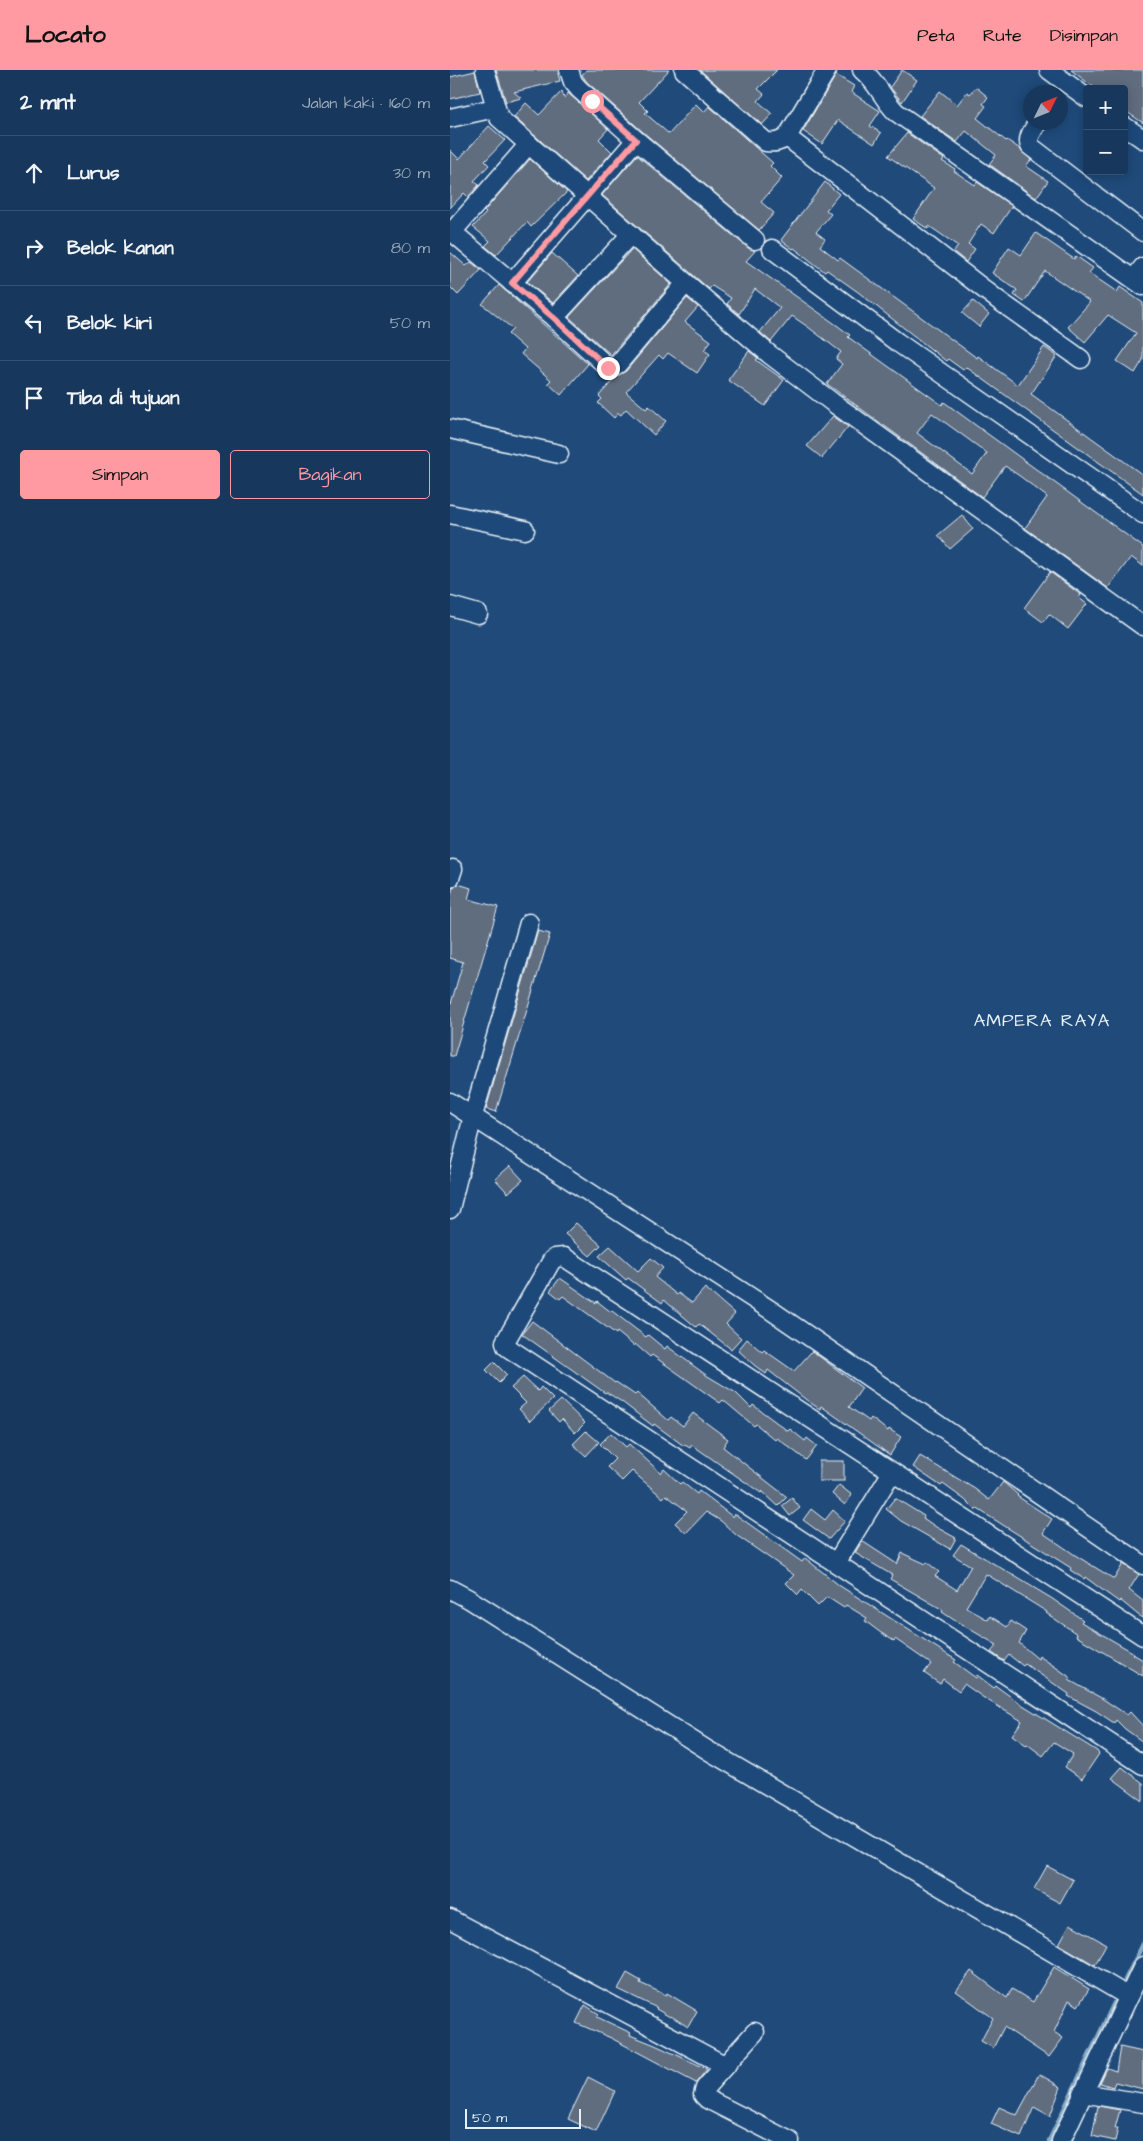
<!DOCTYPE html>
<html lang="id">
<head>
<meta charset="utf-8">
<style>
	:root { --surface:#17385c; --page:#203f62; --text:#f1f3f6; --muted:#9eacbb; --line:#365272; --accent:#ff9aa2 }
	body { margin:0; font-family:"Architects Daughter",sans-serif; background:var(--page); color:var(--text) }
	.controls { position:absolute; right:15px; top:15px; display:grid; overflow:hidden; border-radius:5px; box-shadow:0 2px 12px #0003 }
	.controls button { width:45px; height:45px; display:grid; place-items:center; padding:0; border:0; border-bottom:1px solid var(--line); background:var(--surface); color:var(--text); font:25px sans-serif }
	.compass { position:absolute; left:573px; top:15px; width:45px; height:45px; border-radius:50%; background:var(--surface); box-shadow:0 2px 12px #0003; rotate:47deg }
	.scale { position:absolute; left:15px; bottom:12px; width:116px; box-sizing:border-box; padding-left:5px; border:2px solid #e8f1f8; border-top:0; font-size:14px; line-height:18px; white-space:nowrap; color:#e8f1f8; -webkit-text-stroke:4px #1f4a7a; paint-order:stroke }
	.stop { position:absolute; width:15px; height:15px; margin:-11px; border:4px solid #ff9aa2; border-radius:50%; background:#fff }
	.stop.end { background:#ff9aa2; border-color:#fff; box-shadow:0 1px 5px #0008 }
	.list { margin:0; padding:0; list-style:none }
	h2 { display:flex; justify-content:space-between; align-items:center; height:65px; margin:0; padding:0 20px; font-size:21px }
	h2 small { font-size:16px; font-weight:400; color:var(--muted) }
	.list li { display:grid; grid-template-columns:32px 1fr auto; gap:15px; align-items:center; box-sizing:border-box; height:75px; padding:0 20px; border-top:1px solid var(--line) }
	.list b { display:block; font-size:19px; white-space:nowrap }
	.list em { font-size:16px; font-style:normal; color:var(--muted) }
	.actions { display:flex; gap:10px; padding:15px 20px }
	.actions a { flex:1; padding:11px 0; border:1px solid var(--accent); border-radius:5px; text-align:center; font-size:18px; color:var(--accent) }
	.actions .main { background:var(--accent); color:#111 }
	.icon { flex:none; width:28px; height:28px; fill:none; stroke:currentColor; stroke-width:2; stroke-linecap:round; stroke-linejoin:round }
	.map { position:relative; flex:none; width:693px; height:2071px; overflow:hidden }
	header { display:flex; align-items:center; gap:30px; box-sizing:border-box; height:70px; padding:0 25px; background:var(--accent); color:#111 }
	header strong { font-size:24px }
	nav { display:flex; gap:28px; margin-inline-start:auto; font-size:18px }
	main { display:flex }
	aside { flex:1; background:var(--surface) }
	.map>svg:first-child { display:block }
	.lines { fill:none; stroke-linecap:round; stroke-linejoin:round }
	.stream { stroke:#87aac5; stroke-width:4.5 }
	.building { fill:#606d7f; stroke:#e8f1f8; fill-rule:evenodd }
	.minor-casing { stroke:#e8f1f8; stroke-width:21 }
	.minor { stroke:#1f4a7a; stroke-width:18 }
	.route { stroke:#ff9aa2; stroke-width:6 }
	.labels { text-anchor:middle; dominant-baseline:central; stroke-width:4.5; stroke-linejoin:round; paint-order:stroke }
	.quarter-label { font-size:18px; letter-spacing:1px; fill:#e8f1f8; stroke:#1f4a7a }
</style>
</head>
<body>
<header>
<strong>Locato</strong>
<nav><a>Peta</a><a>Rute</a><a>Disimpan</a></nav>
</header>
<main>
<aside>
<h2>2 mnt<small>Jalan kaki · 160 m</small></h2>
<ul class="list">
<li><svg class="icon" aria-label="ahead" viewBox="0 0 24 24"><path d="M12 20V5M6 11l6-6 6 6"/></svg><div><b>Lurus</b></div><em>30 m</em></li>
<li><svg class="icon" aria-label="right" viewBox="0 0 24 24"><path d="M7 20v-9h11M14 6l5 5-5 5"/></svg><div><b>Belok kanan</b></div><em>80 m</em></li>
<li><svg class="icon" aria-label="left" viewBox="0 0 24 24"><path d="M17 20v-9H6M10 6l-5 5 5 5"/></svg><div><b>Belok kiri</b></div><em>50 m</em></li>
<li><svg class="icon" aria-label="arrive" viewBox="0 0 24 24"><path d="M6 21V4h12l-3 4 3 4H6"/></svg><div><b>Tiba di tujuan</b></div></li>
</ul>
<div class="actions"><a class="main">Simpan</a><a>Bagikan</a></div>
</aside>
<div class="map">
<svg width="693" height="2071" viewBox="0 0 693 2071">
	<rect width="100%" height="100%" fill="#1f4a7a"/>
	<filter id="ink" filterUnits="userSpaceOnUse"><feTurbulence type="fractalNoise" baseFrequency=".02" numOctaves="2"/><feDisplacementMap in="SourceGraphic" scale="10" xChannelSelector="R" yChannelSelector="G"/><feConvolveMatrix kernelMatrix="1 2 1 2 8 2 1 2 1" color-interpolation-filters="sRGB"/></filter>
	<g filter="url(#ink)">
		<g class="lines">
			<g class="stream">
				<polyline points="675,1910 693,1874"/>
				<polyline points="599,2071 664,1933"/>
			</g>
		</g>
		<g class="building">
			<polygon points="46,0 107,0 110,11 64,22 71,28 56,32"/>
			<polygon points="136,0 219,0 189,32 198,41 195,43 219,64 246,34 254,42 259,36 323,93 320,96 332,108 311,132 324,143 309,160 193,62 137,12 132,5"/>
			<polygon points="250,0 327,0 308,19 314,24 308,31 322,44 312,55"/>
			<polygon points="452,0 467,10 452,32 440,17"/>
			<polygon points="621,0 693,0 693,53 674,40 674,19 646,19"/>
			<polygon points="25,1 30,22 0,29 0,7"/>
			<polygon points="386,5 404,16 401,22 430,41 420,56 431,63 424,74 388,50 372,74 353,61"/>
			<polygon points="526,17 538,27 533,34 536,36 527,48 556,71 557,70 570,79 581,90 576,96 598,111 586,128 539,94 546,85 516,61 507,72 470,46 490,21 507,35 517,22 520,24"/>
			<polygon points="112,21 114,28 118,23 158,59 149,69 162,82 136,111 64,47 76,33 89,45"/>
			<polygon points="39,56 55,70 35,91 39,95 24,111 29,115 18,127 14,123 0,138 0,80 9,89"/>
			<polygon points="457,63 494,89 492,91 505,99 504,101 525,115 527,112 562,136 544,163 531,154 518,174 525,179 516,192 504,182 508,176 479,156 478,159 463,149 484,118 438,86"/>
			<path d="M 187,85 L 298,178 L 305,181 L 296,191 L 388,256 L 400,265 L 398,267 L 431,291 L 492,335 L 494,332 L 524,354 L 693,477 L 693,496 L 681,487 L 658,518 L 575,458 L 597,427 L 571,407 L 555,396 L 532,427 L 377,314 L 392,294 L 386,289 L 391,282 L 358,257 L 342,246 L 321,272 L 310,262 L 330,238 L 305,219 L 289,244 L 277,234 L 281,228 L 262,216 L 259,219 L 152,125 ZM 482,343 L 537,383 L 522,404 L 467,363 Z"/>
			<polygon points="80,89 117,122 81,157 77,152 46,185 35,176 40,171 23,157 36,143 34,141"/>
			<polygon points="375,112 389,124 376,140 381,144 366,162 375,169 370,176 388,190 390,188 527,288 528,286 568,315 594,277 607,286 581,324 693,405 693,424 516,297 513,300 498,289 496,291 408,222 377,200 375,202 344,178 343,179 331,170"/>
			<polygon points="586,163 624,189 626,186 643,198 639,203 667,222 670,217 693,233 693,290 685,303 667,291 686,263 658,245 635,272 618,257 640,232 595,201 574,232 564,225 567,220 542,203 559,177 571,185"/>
			<polygon points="182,179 221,214 161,285 119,247"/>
			<polygon points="0,182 16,196 21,192 31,200 8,225 0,217"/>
			<polygon points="102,183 128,206 103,233 77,212"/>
			<polygon points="49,215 138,294 111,325 98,313 101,310 71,284 75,279 58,264 63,259 32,234"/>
			<polygon points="237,228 248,237 235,252 261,271 254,280 260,284 247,303 218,283 213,289 209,285 176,322 196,339 199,336 216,351 204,365 176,339 171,345 168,343 164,348 148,333 152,329 149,326 166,307 176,301"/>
			<polygon points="523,231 539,244 529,257 512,243"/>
			<polygon points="299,281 308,288 306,290 334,310 315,336 278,310"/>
			<polygon points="383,346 398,357 372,388 357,376"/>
			<polygon points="512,445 523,459 500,479 488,465"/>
			<polygon points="600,502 631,525 629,528 637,534 618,559 599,544 593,552 574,538"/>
			<polygon points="8,814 21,818 18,829 48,837 4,986 0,986 0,937 13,892 0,888 0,828 3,818"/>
			<polygon points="88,861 100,864 46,1042 36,1039"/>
			<polygon points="60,1096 73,1110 58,1123 45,1109"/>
			<polygon points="126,1153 151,1175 140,1186 115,1164"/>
			<polygon points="160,1176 188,1201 201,1188 213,1198 205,1207 227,1225 228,1223 242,1233 255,1218 285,1244 276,1254 291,1268 281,1279 249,1254 246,1257 214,1230 212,1233 178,1208 176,1210 149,1186"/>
			<polygon points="110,1208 146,1233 147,1231 161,1242 162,1241 196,1267 198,1265 215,1279 217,1276 256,1305 286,1323 301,1338 303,1335 338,1361 340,1359 355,1371 357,1368 367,1376 356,1390 327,1368 325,1370 306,1354 304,1356 273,1330 270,1333 202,1285 200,1287 185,1274 184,1276 167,1262 166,1264 113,1226 110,1229 100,1221"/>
			<polygon points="82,1251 165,1313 166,1312 185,1325 187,1323 218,1350 221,1347 233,1356 243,1343 278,1369 273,1377 337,1427 328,1436 312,1421 311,1423 242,1375 240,1378 235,1375 234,1376 204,1354 203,1356 172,1332 156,1322 155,1323 72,1264"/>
			<polygon points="297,1269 312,1282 314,1280 344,1301 362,1281 412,1318 399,1337 419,1351 421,1348 438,1361 439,1359 451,1367 440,1385 371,1336 370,1339 359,1332 318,1300 316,1304 304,1295 288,1280"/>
			<polygon points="44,1292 57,1305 49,1313 36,1300"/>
			<polygon points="73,1307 88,1321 91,1317 103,1329 80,1351 69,1339 76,1333 61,1318"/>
			<polygon points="111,1330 135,1353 125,1363 112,1349 109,1352 99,1341"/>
			<polygon points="136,1361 149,1372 136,1386 123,1374"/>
			<polygon points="161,1363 176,1377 179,1374 211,1403 214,1399 230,1414 232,1412 247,1424 249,1421 283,1447 285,1444 352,1492 355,1488 390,1516 506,1590 504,1592 526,1608 527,1605 544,1618 546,1616 568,1632 647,1681 649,1684 632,1709 615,1697 623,1684 604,1672 593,1686 577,1674 576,1675 562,1665 572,1651 534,1628 514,1614 509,1621 493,1609 490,1614 474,1603 481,1594 445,1569 444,1571 431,1563 415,1551 417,1548 396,1535 394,1538 377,1527 368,1536 352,1520 348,1525 336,1513 344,1505 286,1465 271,1451 256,1442 236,1463 225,1453 237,1441 216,1425 213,1428 182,1401 172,1411 157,1397 165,1389 150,1374"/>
			<polygon points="470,1386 525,1419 539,1430 553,1412 568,1425 567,1426 602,1449 593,1463 625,1485 664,1509 673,1494 689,1504 679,1520 693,1531 693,1549 670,1530 669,1532 655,1522 635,1507 634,1509 620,1500 621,1498 526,1438 525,1440 515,1430 493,1414 491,1416 463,1397"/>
			<rect x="369" y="1391" width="25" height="20"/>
			<polygon points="389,1415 402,1425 395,1435 382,1424"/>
			<polygon points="342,1428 350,1438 340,1446 332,1436"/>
			<polygon points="445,1428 474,1446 473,1448 486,1457 506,1468 500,1479 451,1451 436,1439"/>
			<polygon points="361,1439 375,1450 383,1440 395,1451 379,1469 353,1450"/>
			<polygon points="412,1471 447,1494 452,1483 476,1494 477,1492 489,1502 485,1506 507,1520 521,1496 503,1485 511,1474 601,1528 633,1550 631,1552 684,1583 683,1584 693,1590 693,1606 626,1566 627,1564 596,1543 597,1542 536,1504 516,1537 538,1550 540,1546 557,1557 561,1551 576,1561 569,1573 588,1589 589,1586 604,1596 621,1608 619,1610 653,1629 677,1645 680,1642 693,1656 693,1672 675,1659 666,1650 664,1653 646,1641 618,1626 619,1624 575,1594 573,1596 559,1585 554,1591 548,1587 541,1582 547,1575 504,1550 492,1542 493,1540 440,1509 442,1505 405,1483"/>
			<polygon points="672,1697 693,1713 693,1731 662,1708"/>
			<polygon points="597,1796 623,1810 610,1833 584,1819"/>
			<polygon points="620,1854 656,1874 645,1895 609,1874"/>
			<polygon points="604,1897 639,1919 628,1936 619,1930 604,1962 613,1968 599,1987 554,1957 543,1978 531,1971 543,1948 506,1921 521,1901 557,1928 562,1919 583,1932"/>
			<polygon points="177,1903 191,1911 190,1913 216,1925 217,1923 247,1941 238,1957 221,1946 220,1947 206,1939 207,1938 168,1919"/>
			<polygon points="135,1935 149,1944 147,1947 181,1963 180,1965 205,1975 257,1999 246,2013 161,1968 126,1953"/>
			<polygon points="670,1977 693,1982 693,2019 665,2012 663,2017 650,2013 657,1998 666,2001"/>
			<polygon points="589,2004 611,2017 600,2046 584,2037 571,2067 541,2054 549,2037 567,2045"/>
			<polygon points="138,2007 165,2021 146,2062 118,2049"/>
			<polygon points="648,2036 670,2040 665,2058 668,2058 665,2071 642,2066"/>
		</g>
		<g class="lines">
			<g class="minor-casing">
				<g id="minor">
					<polyline points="119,0 123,12 129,19 186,70 305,170"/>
					<path d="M 234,0 L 316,72 C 325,73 330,72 337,67 L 377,0"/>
					<path d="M 412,0 C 428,13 432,28 446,42 L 693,216"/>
					<polyline points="599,0 637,28"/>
					<polyline points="0,48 45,38"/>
					<path d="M 588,52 C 584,59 576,68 580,76 L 693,162"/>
					<polyline points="674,56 693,69"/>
					<polyline points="337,67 548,230 631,289"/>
					<polyline points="0,160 104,248 159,298 168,294 236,213 49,48 35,0"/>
					<polyline points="2,162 79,74"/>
					<polyline points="322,179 447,272 693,444"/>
					<polyline points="684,209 693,197"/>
					<polyline points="62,213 186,70"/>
					<polyline points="236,213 319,284 382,332 693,556"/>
					<polyline points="104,248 181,164"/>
					<polyline points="0,359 109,384"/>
					<polyline points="0,444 75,460"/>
					<polyline points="0,536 28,544"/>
					<polyline points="0,808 3,799"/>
					<polyline points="0,1032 322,1241 693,1495"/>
					<polyline points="0,1139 23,1046 79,853"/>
					<polyline points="386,1493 442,1402"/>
					<polyline points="0,1519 19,1529 259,1681 679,1927"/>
					<polyline points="693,1566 114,1187 105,1188 102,1190 55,1272 56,1276 60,1279 693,1695"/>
					<polyline points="0,1849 276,1996"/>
					<polyline points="305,1962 255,2018 253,2025 257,2029 340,2071"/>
					<polyline points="632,2023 693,2033"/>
					<polyline points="611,2071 693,1896"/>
				</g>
			</g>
			<use href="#minor" class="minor"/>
		</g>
	</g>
	<g class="lines" filter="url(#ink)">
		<polyline class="route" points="142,31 186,70 62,213 104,248 158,298"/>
	</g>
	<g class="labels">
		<g class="quarter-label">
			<text x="592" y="950">AMPERA RAYA</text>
		</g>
	</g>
</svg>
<div class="controls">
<button>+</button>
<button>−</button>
</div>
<svg class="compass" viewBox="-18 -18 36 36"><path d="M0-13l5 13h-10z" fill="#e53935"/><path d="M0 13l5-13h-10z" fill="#9eacbb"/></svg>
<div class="scale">50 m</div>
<div class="stop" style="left:142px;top:31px"></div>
<div class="stop end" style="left:158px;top:298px"></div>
</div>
</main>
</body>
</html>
